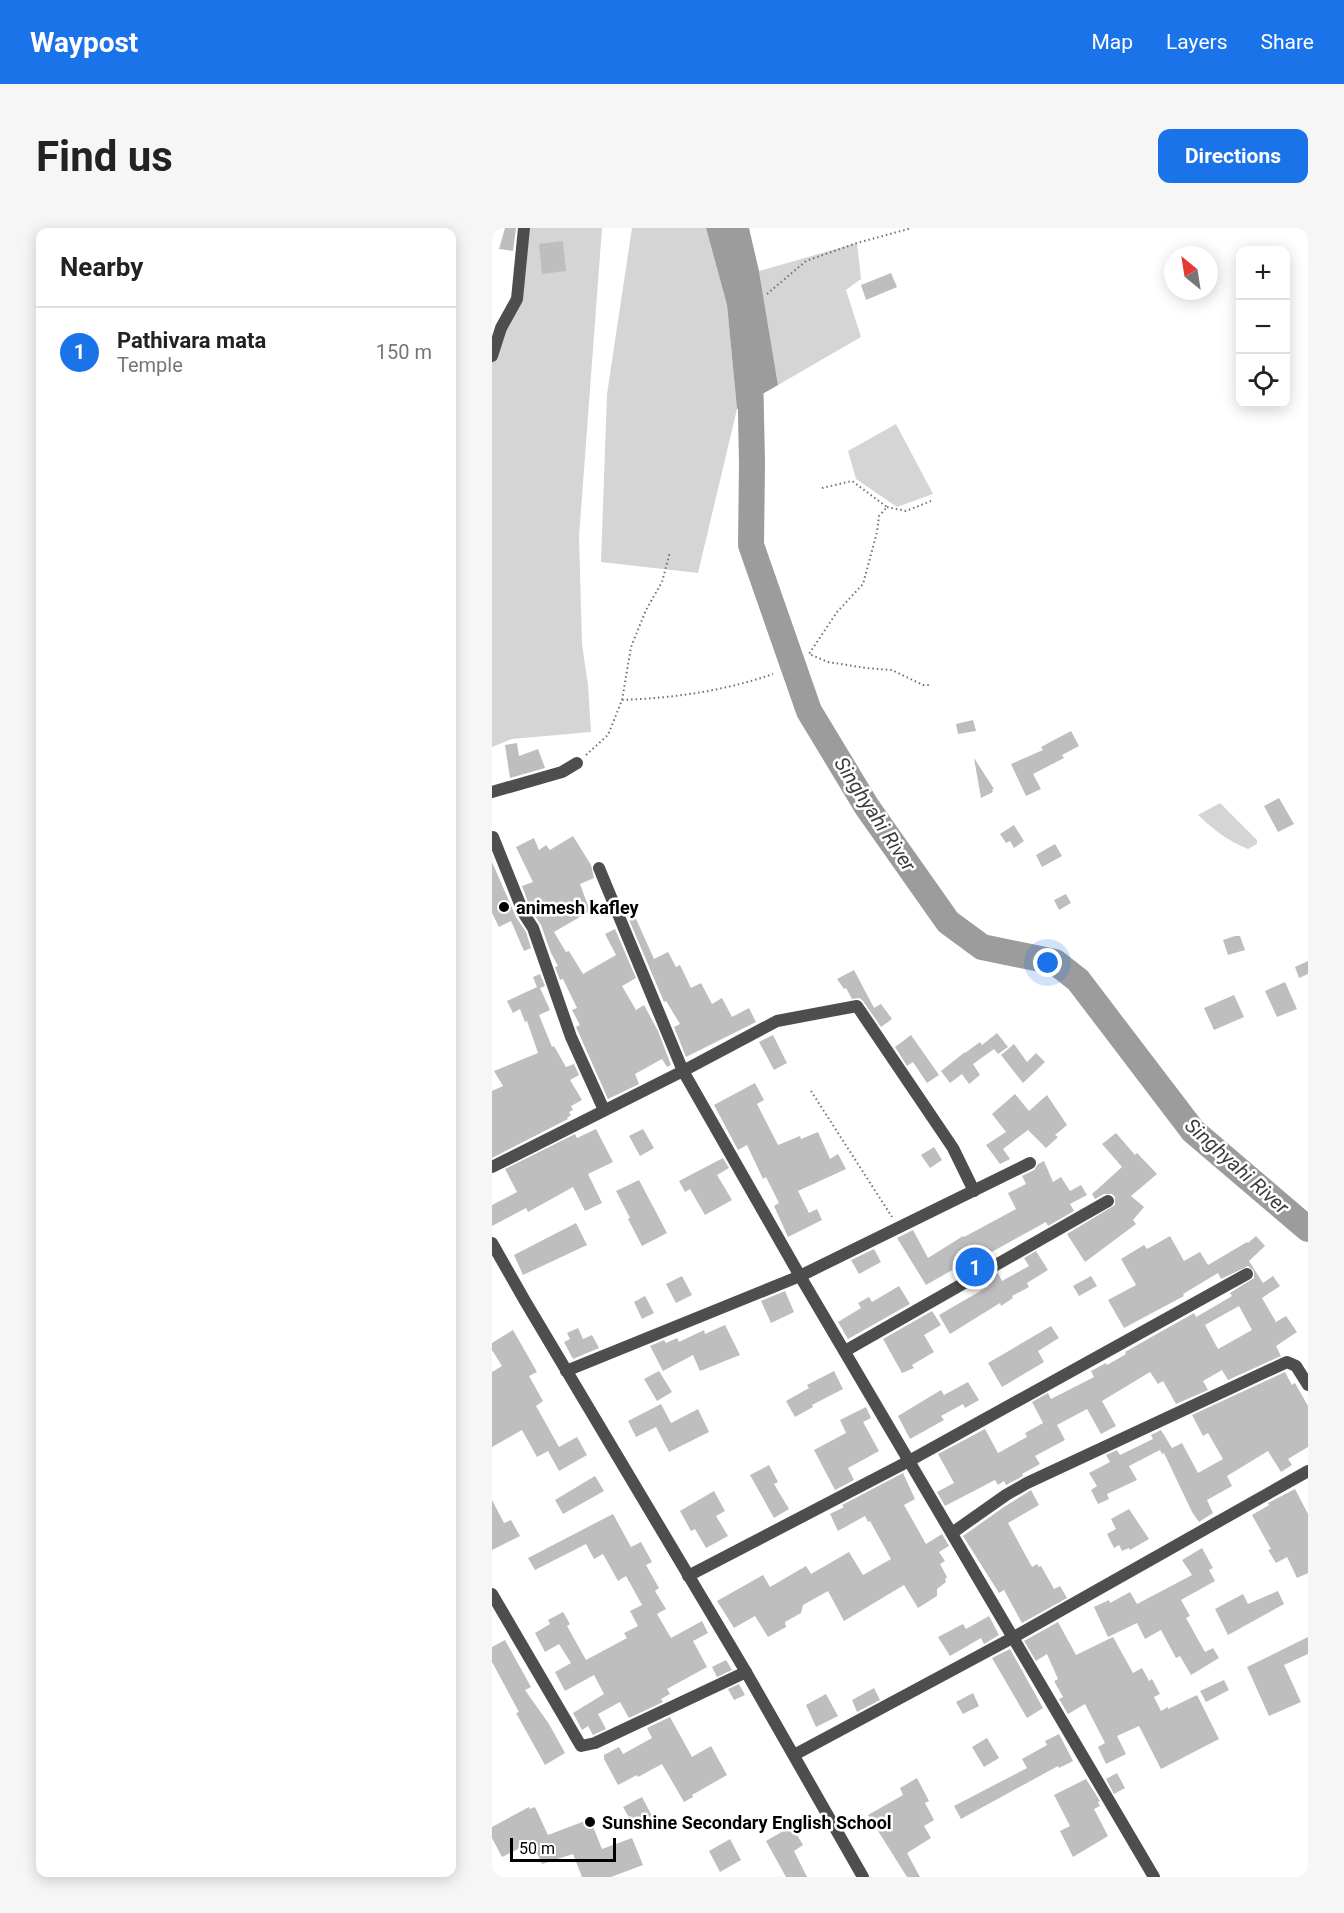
<!DOCTYPE html>
<html lang="en">
<head>
<meta charset="utf-8">
<style>
	:root { --surface:#fff; --page:#f6f6f6; --text:#222; --muted:#767676; --line:#e0e0e0; --accent:#1a73e8 }
	body { margin:0; font-family:Roboto,sans-serif; background:var(--page); color:var(--text) }
	.controls { position:absolute; right:18px; top:18px; display:grid; overflow:hidden; border-radius:12px; box-shadow:0 3px 15px #0003 }
	.controls button { width:54px; height:54px; display:grid; place-items:center; padding:0; border:0; border-bottom:2px solid var(--line); background:var(--surface); color:var(--text); font:30px sans-serif }
	.compass { position:absolute; left:672px; top:18px; width:54px; height:54px; border-radius:50%; background:var(--surface); box-shadow:0 3px 15px #0003; rotate:330deg }
	.scale { position:absolute; left:18px; bottom:15px; width:106px; box-sizing:border-box; padding-left:6px; border:3px solid #000; border-top:0; font-size:16px; line-height:21px; white-space:nowrap; color:#000; -webkit-text-stroke:4px #fff; paint-order:stroke }
	.you { position:absolute; left:556px; top:735px; width:21px; height:21px; margin:-15px; border:4px solid #fff; border-radius:50%; background:#1a73e8; box-shadow:0 0 0 9px #1a73e833 }
	.badge { display:grid; place-items:center; width:39px; height:39px; border-radius:50%; background:var(--accent); color:#fff; font-size:20px; font-weight:700 }
	.pin { position:absolute; translate:-50% -50%; border:3px solid #fff; box-shadow:0 2px 6px #0006 }
	.list { margin:0; padding:0; list-style:none }
	h2 { display:flex; justify-content:space-between; align-items:center; height:78px; margin:0; padding:0 24px; font-size:26px }
	h2 small { font-size:20px; font-weight:400; color:var(--muted) }
	.list li { display:grid; grid-template-columns:39px 1fr auto; gap:18px; align-items:center; box-sizing:border-box; height:90px; padding:0 24px; border-top:2px solid var(--line) }
	.list b { display:block; font-size:22px; white-space:nowrap }
	.list p { margin:0; font-size:20px; white-space:nowrap; color:var(--muted) }
	.list em { font-size:20px; font-style:normal; color:var(--muted) }
	.icon { flex:none; width:33px; height:33px; fill:none; stroke:currentColor; stroke-width:2; stroke-linecap:round; stroke-linejoin:round }
	.map { position:relative; flex:none; width:816px; height:1649px; overflow:hidden; border-radius:12px }
	header { display:flex; align-items:center; gap:36px; box-sizing:border-box; height:84px; padding:0 30px; background:var(--accent); color:#fff }
	header strong { font-size:28px }
	nav { display:flex; gap:33px; margin-inline-start:auto; font-size:21px }
	.intro { display:flex; align-items:center; justify-content:space-between; box-sizing:border-box; height:144px; padding:0 36px }
	h1 { margin:0; font-size:42px }
	.button { padding:15px 27px; border-radius:12px; background:var(--accent); color:#fff; font-size:21px; font-weight:700 }
	main { display:flex; gap:36px; padding:0 36px }
	aside { flex:1; background:var(--surface); border-radius:12px; box-shadow:0 3px 15px #0003 }
	.map>svg:first-child { display:block }
	.green { fill:#d5d5d5 }
	.water { fill:#9c9c9c }
	.lines { fill:none; stroke-linecap:round; stroke-linejoin:round }
	.river { stroke:#9c9c9c; stroke-width:26 }
	.building { fill:#bebebe; fill-rule:evenodd }
	.path { stroke:#707070; stroke-width:2; stroke-dasharray:1.5 3; stroke-linecap:butt }
	.minor { stroke:#4e4e4e; stroke-width:12 }
	.poi-dot { fill:#000; stroke:#fff; stroke-width:2 }
	.labels { text-anchor:middle; dominant-baseline:central; stroke-width:5; stroke-linejoin:round; paint-order:stroke }
	.poi-label { font-size:18px; font-weight:bold; fill:#000; stroke:#fff; text-anchor:start }
	.water-label { font-size:20px; font-style:italic; fill:#3d3d3d; stroke:#fff }
</style>
</head>
<body>
<header>
<strong>Waypost</strong>
<nav><a>Map</a><a>Layers</a><a>Share</a></nav>
</header>
<div class="intro"><h1>Find us</h1><a class="button">Directions</a></div>
<main>
<aside>
<h2>Nearby<small></small></h2>
<ul class="list">
<li><span class="badge">1</span><div><b>Pathivara mata</b><p>Temple</p></div><em>150 m</em></li>
</ul>
</aside>
<div class="map">
<svg width="816" height="1649" viewBox="0 0 816 1649">
	<rect width="100%" height="100%" fill="#fff"/>
	<g class="green">
		<polygon points="35,0 110,0 87,309 90,416 96,457 99,504 20,511 0,519 0,129 25,71"/>
		<polygon points="140,0 214,0 235,77 245,181 206,345 109,334 115,166"/>
		<polygon points="365,15 369,51 354,62 369,109 286,157 267,43"/>
		<polygon points="404,196 441,266 405,279 364,251 356,223"/>
		<path d="M 728,575 L 765,612 L 765,616 L 756,621 C 736,613 722,602 706,587 Z"/>
	</g>
	<polygon class="water" points="214,0 257,0 267,43 286,157 245,181 235,77"/>
	<g class="lines">
		<polyline class="river" points="258,139 260,235 259,317 317,483 375,579 456,694 490,719 563,734 586,752 701,903 816,1001"/>
	</g>
	<g class="building">
		<polygon points="13,0 24,0 21,23 7,21"/>
		<polygon points="71,13 74,43 50,46 47,16"/>
		<polygon points="399,45 405,59 374,72 369,57"/>
		<polygon points="481,492 484,503 466,506 464,496"/>
		<polygon points="579,503 587,518 570,527 572,530 541,546 549,561 534,568 519,536 551,522 549,519"/>
		<polygon points="25,515 27,528 46,521 53,540 18,550 13,517"/>
		<polygon points="482,530 502,561 500,562 501,564 489,570"/>
		<polygon points="787,570 802,596 786,604 772,578"/>
		<polygon points="522,597 532,613 522,620 518,613 514,615 508,606"/>
		<polygon points="81,608 99,637 102,650 88,656 98,683 62,704 74,724 77,723 91,746 124,727 113,706 123,701 144,750 130,758 144,782 152,777 166,803 179,837 175,839 170,831 143,846 147,856 116,871 84,799 88,797 80,782 85,780 71,751 68,752 63,739 66,738 59,725 49,697 39,682 30,658 41,654 24,619 42,610 47,622 54,617 58,622"/>
		<polygon points="563,616 570,628 550,639 544,627"/>
		<polygon points="0,634 24,689 34,704 39,720 32,723 19,693 7,699 0,685"/>
		<polygon points="574,666 579,675 567,682 562,672"/>
		<polygon points="141,684 162,731 176,724 184,739 188,737 199,760 209,755 220,776 230,770 240,789 257,780 264,794 194,829 182,799 188,796 174,773 172,774 135,687"/>
		<polygon points="743,708 748,708 753,722 736,727 731,712"/>
		<polygon points="816,733 816,746 807,750 803,739"/>
		<polygon points="362,742 382,780 389,776 400,791 389,799 371,773 368,770 360,771 354,760 352,761 345,751"/>
		<polygon points="48,746 53,758 48,760 58,782 47,787 60,819 62,818 74,839 82,836 87,847 78,852 90,872 79,878 81,882 77,884 79,887 75,890 76,891 0,930 0,863 11,858 2,843 46,825 35,793 33,794 28,781 21,785 15,773 45,759 41,749"/>
		<polygon points="793,754 805,781 785,789 773,763"/>
		<polygon points="742,767 752,789 722,802 712,780"/>
		<polygon points="505,805 516,819 506,826 502,821 481,836 488,847 477,856 470,846 458,855 449,843 473,824 473,825 488,814 490,817"/>
		<polygon points="281,807 295,835 282,842 267,814"/>
		<polygon points="419,807 447,847 435,855 421,834 415,838 403,819"/>
		<polygon points="522,816 535,834 544,825 553,834 531,855 509,827"/>
		<polygon points="263,855 272,872 265,876 286,917 308,908 309,911 326,904 338,931 346,926 354,941 306,963 317,985 325,981 330,992 296,1009 282,978 287,975 274,949 271,951 255,917 246,922 222,877"/>
		<polygon points="523,866 537,883 555,867 575,897 563,907 566,909 554,920 536,902 511,921 518,931 508,936 494,917 514,904 500,886"/>
		<polygon points="104,901 121,934 96,946 110,975 93,983 81,959 36,984 34,980 0,998 0,977 25,964 13,941 83,906 85,910"/>
		<polygon points="151,901 162,920 148,928 137,908"/>
		<polygon points="624,905 643,927 645,925 665,946 639,968 652,979 641,992 644,996 593,1034 575,1006 623,977 623,969 620,966 612,966 603,971 600,966 630,939 610,916"/>
		<polygon points="442,919 450,932 438,940 429,927"/>
		<polygon points="231,930 237,940 225,947 240,972 213,987 198,961 193,964 187,953"/>
		<polygon points="552,933 561,954 569,949 578,963 589,957 595,967 578,976 582,983 556,998 554,994 485,1032 483,1029 434,1057 405,1010 421,1002 436,1030 471,1008 472,1009 524,981 516,965 534,956 530,948 542,942 546,936"/>
		<polygon points="147,952 175,1005 150,1018 136,991 138,990 124,963"/>
		<polygon points="84,995 95,1017 31,1047 22,1027"/>
		<path d="M 678,1008 L 692,1033 L 708,1024 L 716,1037 L 755,1014 L 756,1015 L 764,1008 L 773,1018 L 757,1033 L 771,1055 L 781,1048 L 788,1058 L 770,1070 L 784,1094 L 794,1088 L 805,1104 L 784,1118 L 789,1128 L 736,1152 L 730,1142 L 711,1153 L 716,1162 L 684,1176 L 671,1153 L 666,1156 L 658,1144 L 610,1173 L 624,1198 L 609,1206 L 595,1181 L 565,1197 L 573,1212 L 543,1228 L 548,1236 L 530,1246 L 531,1248 L 514,1257 L 512,1253 L 506,1257 L 503,1252 L 453,1278 L 445,1264 L 462,1255 L 446,1226 L 493,1201 L 506,1225 L 535,1209 L 533,1205 L 551,1195 L 540,1174 L 556,1165 L 559,1171 L 602,1149 L 599,1143 L 614,1135 L 615,1137 L 634,1126 L 633,1124 L 702,1085 L 704,1089 L 725,1077 L 740,1068 L 738,1065 L 762,1050 L 762,1043 L 756,1038 L 729,1051 L 726,1045 L 691,1066 L 692,1068 L 632,1100 L 616,1072 L 644,1057 L 629,1031 L 652,1017 L 655,1021 ZM 747,1078 L 760,1102 L 726,1121 L 713,1097 Z"/>
		<polygon points="382,1021 389,1034 367,1046 359,1032"/>
		<polygon points="544,1023 556,1042 535,1055 537,1059 520,1068 521,1070 509,1078 508,1075 458,1106 447,1087 497,1058 494,1052 506,1045 510,1053 537,1038 532,1030"/>
		<polygon points="190,1048 200,1067 184,1075 174,1056"/>
		<polygon points="599,1048 605,1058 587,1068 581,1058"/>
		<polygon points="407,1058 418,1076 356,1111 346,1094 369,1080 366,1075 377,1069 380,1074"/>
		<polygon points="293,1063 302,1084 279,1095 269,1073"/>
		<polygon points="153,1068 162,1085 150,1091 142,1074"/>
		<polygon points="440,1083 449,1097 432,1107 442,1124 420,1137 422,1140 410,1145 391,1111"/>
		<polygon points="233,1097 248,1127 208,1143 201,1127 171,1143 158,1118 172,1112 174,1115 185,1110 187,1114 212,1102 213,1106"/>
		<polygon points="559,1098 567,1110 546,1123 552,1134 510,1159 496,1135"/>
		<polygon points="86,1100 91,1111 100,1107 107,1120 81,1131 72,1114 78,1111 75,1105"/>
		<polygon points="21,1102 45,1144 37,1148 51,1173 44,1178 67,1219 85,1209 95,1227 67,1243 56,1223 45,1229 30,1202 0,1219 0,1144 10,1138 0,1122 0,1115"/>
		<polygon points="167,1143 180,1164 165,1173 152,1151"/>
		<polygon points="342,1143 351,1161 320,1177 321,1179 303,1189 294,1173 317,1160 315,1157"/>
		<polygon points="793,1144 800,1157 803,1155 816,1178 816,1219 796,1231 800,1237 789,1244 776,1223 735,1248 740,1258 715,1272 721,1285 707,1294 700,1284 672,1225 670,1226 668,1222 637,1238 645,1252 615,1266 617,1271 606,1276 599,1262 605,1258 597,1245 618,1234 614,1227 625,1222 628,1227 661,1211 659,1207 669,1202 680,1220 676,1222 690,1215 706,1245 731,1231 716,1205 711,1208 700,1187"/>
		<polygon points="476,1154 487,1172 473,1180 471,1176 449,1188 452,1192 418,1211 406,1188 449,1162 452,1167"/>
		<polygon points="169,1176 179,1195 206,1181 217,1204 177,1224 164,1199 144,1209 136,1193"/>
		<polygon points="374,1179 379,1190 371,1194 387,1223 356,1240 362,1252 343,1262 322,1222 354,1205 348,1192"/>
		<polygon points="277,1237 286,1254 282,1256 297,1281 282,1290 258,1247"/>
		<polygon points="411,1245 423,1271 412,1277 434,1316 450,1306 457,1318 447,1324 453,1333 448,1336 455,1349 453,1351 454,1354 445,1361 445,1368 426,1380 412,1357 352,1393 336,1363 311,1377 309,1385 293,1394 294,1399 276,1409 263,1388 242,1400 225,1373 271,1347 278,1359 314,1338 319,1346 357,1324 371,1347 399,1331 378,1293 376,1294 373,1288 346,1303 338,1286 352,1279 350,1277"/>
		<polygon points="103,1248 112,1263 71,1286 63,1272"/>
		<polygon points="803,1261 816,1286 816,1345 805,1350 795,1329 784,1335 776,1322 779,1321 760,1287 777,1277 776,1275"/>
		<polygon points="539,1262 547,1277 516,1295 540,1339 545,1336 547,1339 549,1338 562,1361 568,1358 575,1370 530,1395 512,1362 507,1365 471,1308 512,1279"/>
		<polygon points="222,1263 233,1283 224,1288 236,1308 214,1320 203,1301 199,1303 188,1283"/>
		<polygon points="0,1272 12,1295 19,1292 28,1308 0,1322"/>
		<polygon points="637,1281 657,1311 638,1322 637,1320 630,1323 627,1317 622,1320 615,1306 624,1301 619,1291"/>
		<polygon points="121,1286 139,1319 149,1314 160,1334 154,1337 167,1360 163,1363 174,1381 165,1386 179,1410 210,1393 216,1405 201,1413 215,1439 175,1461 178,1466 169,1471 171,1474 137,1490 128,1474 106,1486 114,1501 101,1507 96,1498 90,1502 81,1485 112,1466 102,1447 73,1463 63,1444 79,1435 67,1416 53,1424 43,1405 58,1396 56,1392 71,1384 78,1396 75,1398 94,1432 135,1410 132,1405 146,1398 138,1383 150,1377 134,1348 126,1353 111,1326 102,1331 94,1316 43,1342 36,1330"/>
		<polygon points="710,1320 721,1340 717,1342 723,1353 689,1372 698,1388 694,1390 713,1424 721,1420 727,1430 699,1447 688,1428 684,1430 669,1402 653,1411 645,1395 616,1409 602,1379 617,1372 618,1375 638,1364 645,1376 700,1347 690,1332"/>
		<polygon points="786,1363 792,1376 736,1407 723,1381 751,1366 756,1376"/>
		<polygon points="497,1388 507,1407 492,1416 489,1410 458,1428 446,1409 471,1396 474,1401"/>
		<polygon points="566,1394 584,1427 621,1409 641,1445 650,1440 657,1453 660,1451 668,1466 662,1469 669,1483 676,1479 676,1481 705,1467 727,1511 669,1541 647,1498 625,1508 634,1526 614,1536 606,1519 613,1515 593,1476 576,1486 567,1471 571,1469 562,1453 566,1451 555,1426 544,1433 532,1413"/>
		<polygon points="816,1409 816,1426 792,1437 809,1474 777,1488 755,1439"/>
		<polygon points="13,1412 39,1459 33,1462 57,1496 73,1525 53,1537 24,1485 27,1484 0,1434 0,1419"/>
		<polygon points="518,1421 551,1480 535,1490 500,1430"/>
		<polygon points="234,1432 240,1442 225,1449 220,1439"/>
		<polygon points="732,1452 737,1462 714,1474 708,1463"/>
		<polygon points="247,1456 253,1467 242,1472 236,1461"/>
		<polygon points="382,1460 388,1472 365,1484 360,1472"/>
		<polygon points="481,1465 487,1478 471,1486 464,1474"/>
		<polygon points="334,1466 346,1488 324,1499 314,1477"/>
		<polygon points="178,1489 200,1529 219,1518 235,1547 200,1567 201,1569 192,1574 170,1536 146,1549 145,1547 126,1557 112,1531 112,1527 127,1519 131,1526 160,1510 155,1500"/>
		<polygon points="567,1506 581,1533 567,1540 566,1538 469,1591 462,1578 535,1540 530,1531 555,1517 553,1513"/>
		<polygon points="495,1510 507,1530 492,1539 480,1519"/>
		<polygon points="625,1545 633,1560 622,1566 614,1551"/>
		<polygon points="425,1550 437,1573 433,1575 442,1592 432,1598 439,1610 415,1625 428,1649 415,1649 376,1587 411,1567 408,1560"/>
		<polygon points="594,1551 608,1573 606,1574 608,1578 602,1581 616,1608 581,1629 568,1603 578,1598 562,1567"/>
		<polygon points="150,1569 160,1588 142,1598 131,1579"/>
		<polygon points="37,1579 38,1581 43,1579 56,1607 98,1591 110,1621 140,1610 151,1637 119,1649 90,1649 81,1626 50,1636 40,1614 10,1629 0,1610 0,1599"/>
		<polygon points="300,1598 311,1617 302,1623 315,1649 294,1649 274,1613"/>
		<polygon points="238,1611 249,1632 228,1644 217,1623"/>
	</g>
	<g class="lines">
		<g class="path">
			<polyline points="275,66 314,33 365,15 420,0"/>
			<polyline points="330,260 360,253 395,279 387,288 385,304 371,356 345,384 317,426 336,434 374,440 400,442 431,457 438,457"/>
			<polyline points="395,279 414,283 439,273"/>
			<path d="M 130,472 C 182,470 232,463 281,446"/>
			<polyline points="94,527 116,507 130,472 139,419 154,382 170,354 178,324"/>
			<polyline points="319,863 400,989"/>
		</g>
		<g class="minor">
			<polyline points="0,128 9,100 25,71 32,0"/>
			<polyline points="0,564 70,544 85,535"/>
			<polyline points="1,609 32,686 41,700 79,809 112,882"/>
			<polyline points="107,640 191,843 308,1048 662,1649"/>
			<polyline points="0,939 191,843 285,793 365,778 461,920 482,963"/>
			<polyline points="0,1015 33,1073 254,1444 371,1649"/>
			<polyline points="353,1123 616,973"/>
			<polyline points="74,1143 308,1048 538,935"/>
			<polyline points="460,1305 514,1267 535,1255 795,1134 804,1138 816,1157"/>
			<polyline points="196,1348 417,1233 755,1046"/>
			<polyline points="0,1366 89,1518 103,1515 254,1444"/>
			<polyline points="302,1527 522,1409 816,1243"/>
		</g>
	</g>
	<g class="poi-dot">
		<circle cx="12" cy="679" r="6"/>
		<circle cx="98" cy="1594" r="6"/>
	</g>
	<g class="labels">
		<g class="poi-label">
			<text x="24" y="679">animesh kafley</text>
			<text x="110" y="1594">Sunshine Secondary English School</text>
		</g>
		<g class="water-label">
			<text transform="translate(383 586) rotate(57)">Singhyahi River</text>
			<text transform="translate(745 938) rotate(42)">Singhyahi River</text>
		</g>
	</g>
</svg>
<div class="controls">
<button>+</button>
<button>−</button>
<button><svg class="icon" aria-label="locate" viewBox="0 0 24 24"><circle cx="12" cy="12" r="6"/><path d="M12 2v4M12 18v4M2 12h4M18 12h4"/></svg></button>
</div>
<svg class="compass" viewBox="-18 -18 36 36"><path d="M0-13l5 13h-10z" fill="#e53935"/><path d="M0 13l5-13h-10z" fill="#767676"/></svg>
<div class="scale">50 m</div>
<div class="you"></div>
<div class="pin badge" style="left:483px;top:1039px">1</div>
</div>
</main>
</body>
</html>
